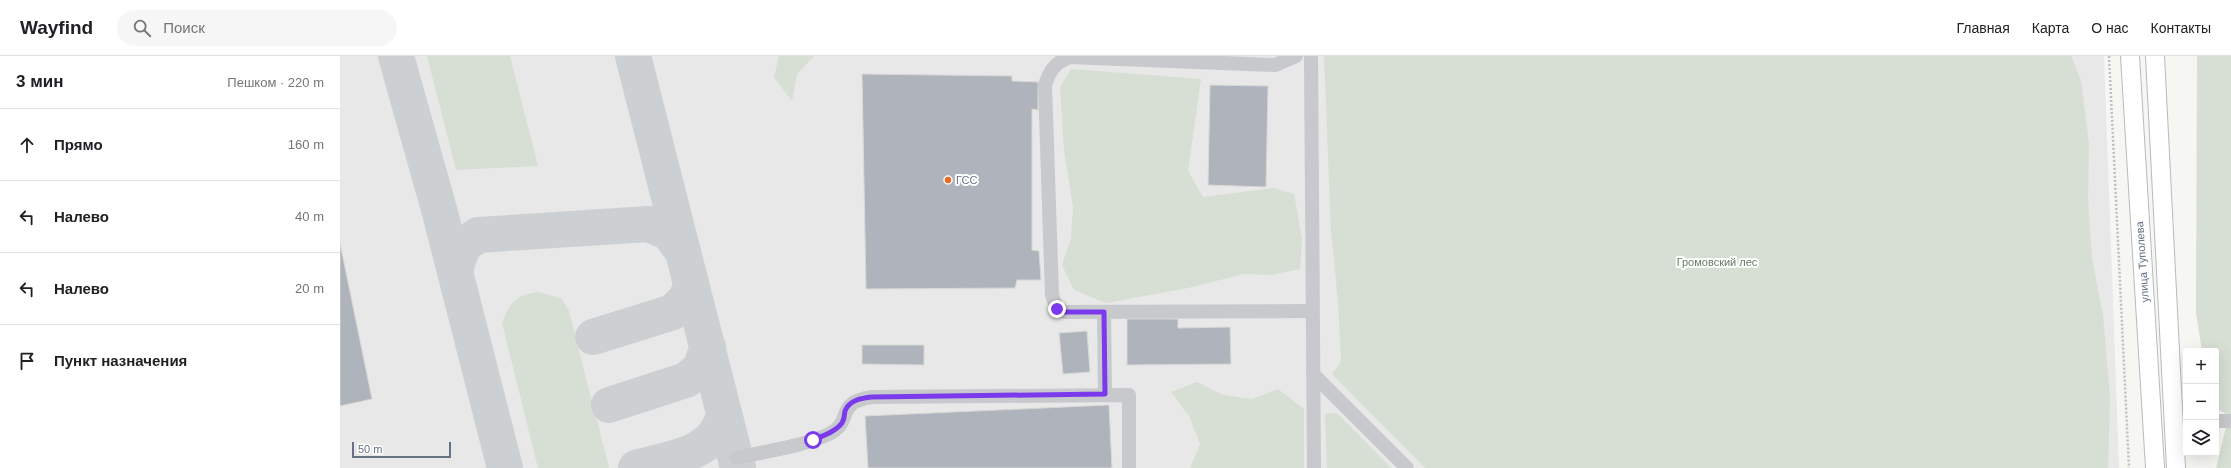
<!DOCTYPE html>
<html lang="ru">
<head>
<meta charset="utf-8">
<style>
	:root { --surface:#fff; --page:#f6f6f6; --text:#202124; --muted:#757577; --line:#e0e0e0 }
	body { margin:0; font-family:Helvetica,sans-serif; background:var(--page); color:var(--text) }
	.controls { position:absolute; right:12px; bottom:12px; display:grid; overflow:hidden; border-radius:4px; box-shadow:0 4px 16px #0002 }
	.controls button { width:36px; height:36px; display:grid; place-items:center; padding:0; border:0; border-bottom:1px solid var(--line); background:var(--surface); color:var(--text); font:20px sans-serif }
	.scale { position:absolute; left:12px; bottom:10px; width:99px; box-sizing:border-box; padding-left:4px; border:2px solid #657285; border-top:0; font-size:11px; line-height:14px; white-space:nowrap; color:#657285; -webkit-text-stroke:3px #fff; paint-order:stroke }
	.stop { position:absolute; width:12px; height:12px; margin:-9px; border:3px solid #7c3aed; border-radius:50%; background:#fff }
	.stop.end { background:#7c3aed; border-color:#fff; box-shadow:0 1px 4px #0008 }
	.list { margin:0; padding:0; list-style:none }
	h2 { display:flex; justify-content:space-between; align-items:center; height:52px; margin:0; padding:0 16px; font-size:17px }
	h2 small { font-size:13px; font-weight:400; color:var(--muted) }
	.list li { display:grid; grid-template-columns:26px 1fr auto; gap:12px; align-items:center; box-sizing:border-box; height:72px; padding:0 16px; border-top:1px solid var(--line) }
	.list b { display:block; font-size:15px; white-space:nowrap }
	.list em { font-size:13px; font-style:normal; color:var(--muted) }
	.icon { flex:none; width:22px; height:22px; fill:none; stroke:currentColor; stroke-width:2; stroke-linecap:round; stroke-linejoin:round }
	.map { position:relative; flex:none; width:1891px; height:412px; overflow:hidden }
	header { display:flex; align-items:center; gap:24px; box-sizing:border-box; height:56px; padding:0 20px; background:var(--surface); border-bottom:1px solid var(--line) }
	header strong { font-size:19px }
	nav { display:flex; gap:22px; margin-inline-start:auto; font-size:14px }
	.search { width:280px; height:36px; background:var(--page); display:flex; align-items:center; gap:10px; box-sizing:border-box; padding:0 14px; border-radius:22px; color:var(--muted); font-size:15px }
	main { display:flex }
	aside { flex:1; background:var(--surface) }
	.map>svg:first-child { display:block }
	.built { fill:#e7e8e7 }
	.green { fill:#d7ded4 }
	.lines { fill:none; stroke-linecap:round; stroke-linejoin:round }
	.taxiway { stroke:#cdd0d2; stroke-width:36 }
	.building { fill:#afb4bc; stroke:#d8d8d6 }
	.major-casing { stroke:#b7babf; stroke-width:20 }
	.path { stroke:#bebfc2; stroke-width:2.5; stroke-dasharray:2 2; stroke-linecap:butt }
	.minor { stroke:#c7c9cd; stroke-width:14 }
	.major { stroke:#fff; stroke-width:18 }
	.route { stroke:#7c3aed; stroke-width:5 }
	.poi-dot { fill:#e96a21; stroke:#fff; stroke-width:1.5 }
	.labels { text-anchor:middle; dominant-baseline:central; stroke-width:4; stroke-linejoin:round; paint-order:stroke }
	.poi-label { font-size:11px; fill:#657285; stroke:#fff; text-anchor:start }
	.park-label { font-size:11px; fill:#657c64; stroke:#fff }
	.street-label { font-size:11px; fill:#657285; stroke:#fff }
</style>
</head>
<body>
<header>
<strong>Wayfind</strong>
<div class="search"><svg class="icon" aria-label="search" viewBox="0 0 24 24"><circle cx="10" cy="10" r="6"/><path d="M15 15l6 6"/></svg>Поиск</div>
<nav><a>Главная</a><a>Карта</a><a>О нас</a><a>Контакты</a></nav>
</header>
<main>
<aside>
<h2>3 мин<small>Пешком · 220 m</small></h2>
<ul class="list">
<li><svg class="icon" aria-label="ahead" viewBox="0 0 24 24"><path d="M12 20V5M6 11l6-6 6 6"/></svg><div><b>Прямо</b></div><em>160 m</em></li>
<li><svg class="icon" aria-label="left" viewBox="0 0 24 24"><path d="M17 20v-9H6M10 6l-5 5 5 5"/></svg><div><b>Налево</b></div><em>40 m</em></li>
<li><svg class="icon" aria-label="left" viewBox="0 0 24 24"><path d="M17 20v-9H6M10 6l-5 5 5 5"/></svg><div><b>Налево</b></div><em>20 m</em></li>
<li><svg class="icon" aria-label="arrive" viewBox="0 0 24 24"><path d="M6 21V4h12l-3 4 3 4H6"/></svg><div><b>Пункт назначения</b></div></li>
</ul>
</aside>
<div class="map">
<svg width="1891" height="412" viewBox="0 0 1891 412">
	<rect width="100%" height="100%" fill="#f6f7f3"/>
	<polygon class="built" points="0,0 1764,0 1779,412 0,412"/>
	<g class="green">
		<polygon points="87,0 170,0 198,110 116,114"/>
		<polygon points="439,0 474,0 457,18 452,45 434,21"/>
		<polygon points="984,0 1731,0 1741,25 1749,88 1748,143 1752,203 1763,259 1770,342 1768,412 1085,412 992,318 1001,306 998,246 991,175"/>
		<polygon points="1857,0 1891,0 1891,412 1876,412 1889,359 1876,353 1876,295 1862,295 1856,257"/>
		<polygon points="731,13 861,23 848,115 863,141 933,132 954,138 962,183 960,213 932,219 904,218 848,232 766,247 734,234 722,209 731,182 733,151 724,94 720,31"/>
		<path d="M 198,236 L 221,242 L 229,255 L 269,412 L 198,412 L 162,267 C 170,246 176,239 198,236 Z"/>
		<polygon points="857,326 883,339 912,343 938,333 964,353 964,412 850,412 860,388 849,360 831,336"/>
		<polygon points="997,357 1051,412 987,412 985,358"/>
	</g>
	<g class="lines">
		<g class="taxiway">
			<polyline points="56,0 100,157 165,412"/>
			<polyline points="293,0 343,196"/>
			<polyline points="115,214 123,190 138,179 308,168 328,176 343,196 398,412"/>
			<polyline points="253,281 333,256 347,242 351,228"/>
			<polyline points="269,349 346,324 360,313 368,291"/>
			<path d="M 296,412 C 330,402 377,399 384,357"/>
		</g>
	</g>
	<g class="building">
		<polygon points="522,18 672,20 672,25 698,26 698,54 692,53 692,194 699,195 701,224 677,224 675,232 526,233"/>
		<polygon points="870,29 928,30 926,131 868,129"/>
		<polygon points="0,187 32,343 0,350"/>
		<polygon points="787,263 838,263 838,272 890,271 891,308 787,309"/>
		<polygon points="747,275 750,316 723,318 719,277"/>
		<polygon points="522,289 584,289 584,309 522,308"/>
		<polygon points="769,349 772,412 528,412 525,360"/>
	</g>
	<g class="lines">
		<g class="major-casing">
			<g id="major">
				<polyline points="1790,0 1815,412"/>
				<polyline points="1815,0 1836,412"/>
			</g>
		</g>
		<polyline class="path" points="1769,0 1789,412"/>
		<g class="minor">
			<path d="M 956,0 L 935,9 L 729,1 C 715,7 710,14 705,29 L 712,239 L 717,253 L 725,256 L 972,255"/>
			<polyline points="971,0 974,412"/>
			<polyline points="764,256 765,338"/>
			<polyline points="973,318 1067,412"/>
			<polyline points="1876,365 1891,365"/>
			<polyline points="1833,369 1846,368"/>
			<path d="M 396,402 C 426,395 461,391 489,378 C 515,365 493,347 532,341 L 789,339 L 789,412"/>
		</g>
		<use href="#major" class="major"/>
	</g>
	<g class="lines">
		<path class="route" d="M 473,384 C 483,380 495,376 502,367 C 505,362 504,359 505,355 C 509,344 522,342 532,341 L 765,338 L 764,256 L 725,256 L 717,253"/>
	</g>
	<circle class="poi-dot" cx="608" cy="124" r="4"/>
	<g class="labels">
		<g class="poi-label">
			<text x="616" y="124">ГСС</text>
		</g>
		<g class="park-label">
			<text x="1377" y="206">Громовский лес</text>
		</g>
		<g class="street-label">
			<text transform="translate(1802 206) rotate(-94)">улица Туполева</text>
		</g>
	</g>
</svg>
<div class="controls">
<button>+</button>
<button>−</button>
<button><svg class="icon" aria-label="layers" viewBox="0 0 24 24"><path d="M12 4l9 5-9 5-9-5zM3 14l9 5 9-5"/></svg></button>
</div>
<div class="scale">50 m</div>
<div class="stop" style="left:473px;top:384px"></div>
<div class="stop end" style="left:717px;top:253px"></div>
</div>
</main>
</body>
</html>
